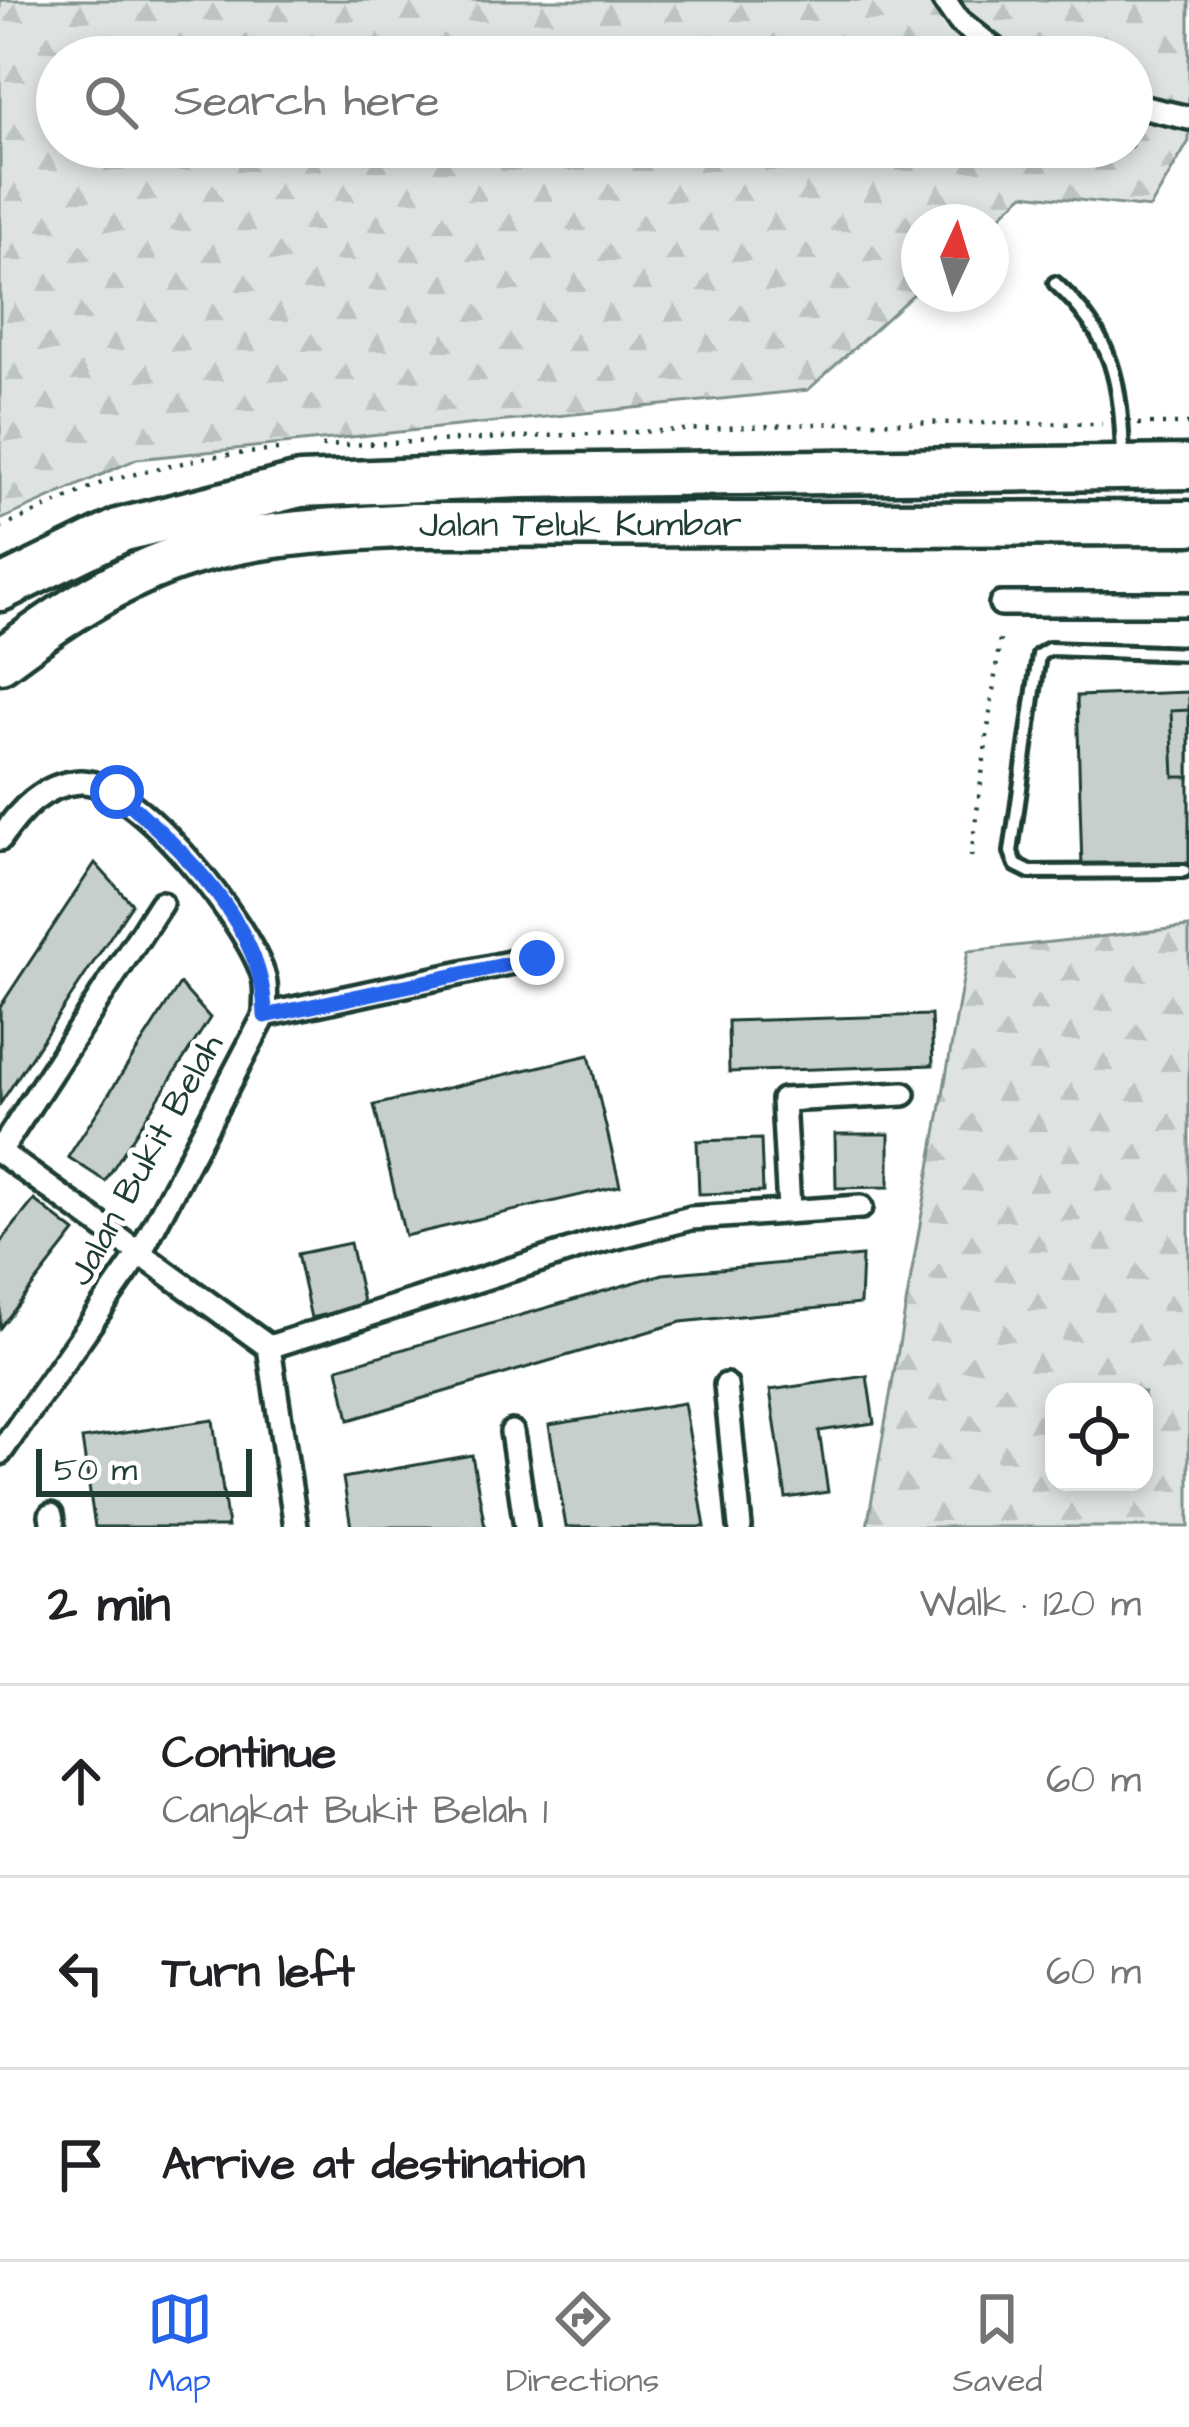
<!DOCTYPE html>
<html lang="en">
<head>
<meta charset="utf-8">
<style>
	:root { --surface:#fff; --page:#f6f6f6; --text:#202124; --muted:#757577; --line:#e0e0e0; --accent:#2563eb }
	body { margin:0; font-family:"Architects Daughter",sans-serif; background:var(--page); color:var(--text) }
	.controls { position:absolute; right:36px; bottom:36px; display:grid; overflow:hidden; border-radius:24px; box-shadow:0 6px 18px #0003 }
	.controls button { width:108px; height:108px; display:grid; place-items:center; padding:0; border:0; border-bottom:3px solid var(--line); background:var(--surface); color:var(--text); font:60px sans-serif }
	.compass { position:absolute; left:901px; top:204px; width:108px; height:108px; border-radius:50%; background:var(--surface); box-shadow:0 6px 18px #0003; rotate:4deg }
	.scale { position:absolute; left:36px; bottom:30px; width:216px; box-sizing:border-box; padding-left:12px; border:6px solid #1f3d34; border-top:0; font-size:33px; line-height:42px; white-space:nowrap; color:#1f3d34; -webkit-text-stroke:9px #fff; paint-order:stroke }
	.stop { position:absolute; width:36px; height:36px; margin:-27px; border:9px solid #2563eb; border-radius:50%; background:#fff }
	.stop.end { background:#2563eb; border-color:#fff; box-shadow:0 3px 12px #0008 }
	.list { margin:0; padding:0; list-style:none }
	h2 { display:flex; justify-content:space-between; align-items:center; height:156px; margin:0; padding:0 48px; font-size:51px }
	h2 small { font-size:39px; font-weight:400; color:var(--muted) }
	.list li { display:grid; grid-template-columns:78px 1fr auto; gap:36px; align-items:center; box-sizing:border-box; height:192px; padding:0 48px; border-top:3px solid var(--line) }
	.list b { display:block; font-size:45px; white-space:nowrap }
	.list p { margin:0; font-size:39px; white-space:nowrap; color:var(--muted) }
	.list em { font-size:39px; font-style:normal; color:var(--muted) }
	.icon { flex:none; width:66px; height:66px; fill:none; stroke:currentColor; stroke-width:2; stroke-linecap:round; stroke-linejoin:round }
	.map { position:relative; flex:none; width:1189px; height:1527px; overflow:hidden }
	.search { position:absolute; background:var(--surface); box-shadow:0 6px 18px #0003; left:36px; right:36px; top:36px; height:132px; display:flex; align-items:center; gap:30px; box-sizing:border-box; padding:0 42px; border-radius:66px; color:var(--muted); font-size:45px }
	.sheet { height:732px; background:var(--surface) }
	nav { display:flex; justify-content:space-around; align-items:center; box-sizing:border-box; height:168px; border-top:3px solid var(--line); background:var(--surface); font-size:33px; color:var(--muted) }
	nav a { display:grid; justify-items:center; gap:6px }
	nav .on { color:var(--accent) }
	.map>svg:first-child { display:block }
	.forest { fill:url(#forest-firs); stroke:#7e908b; stroke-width:3; fill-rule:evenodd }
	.building { fill:#c7cfcc; stroke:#1f3d34; stroke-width:3 }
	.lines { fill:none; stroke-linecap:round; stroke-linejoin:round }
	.lane-casing { stroke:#1f3d34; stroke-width:20 }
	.street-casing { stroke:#1f3d34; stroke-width:30 }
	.highway-casing { stroke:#1f3d34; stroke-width:51 }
	.path { stroke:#1f3d34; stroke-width:4.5; stroke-dasharray:3 9; stroke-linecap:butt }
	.lane { stroke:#fff; stroke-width:10 }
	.street { stroke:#fff; stroke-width:21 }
	.highway { stroke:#fff; stroke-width:42 }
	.route { stroke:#2563eb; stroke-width:15 }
	.labels { text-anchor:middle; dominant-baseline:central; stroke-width:10; stroke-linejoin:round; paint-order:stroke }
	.street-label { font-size:36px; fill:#1f3d34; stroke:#fff }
</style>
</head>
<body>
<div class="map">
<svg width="1189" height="1527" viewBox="0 0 1189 1527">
	<defs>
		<pattern id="forest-firs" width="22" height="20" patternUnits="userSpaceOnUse" patternTransform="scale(3)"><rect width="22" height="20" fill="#dee3e2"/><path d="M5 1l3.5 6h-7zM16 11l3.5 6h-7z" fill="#bec4c2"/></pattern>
	</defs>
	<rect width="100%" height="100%" fill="#fff"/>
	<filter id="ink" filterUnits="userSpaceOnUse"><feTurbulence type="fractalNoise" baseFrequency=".00833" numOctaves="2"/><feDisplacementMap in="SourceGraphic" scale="24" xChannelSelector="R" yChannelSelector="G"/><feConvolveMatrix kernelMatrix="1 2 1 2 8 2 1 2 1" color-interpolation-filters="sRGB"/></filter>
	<g filter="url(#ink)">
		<g class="forest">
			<path d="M 0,0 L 1189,0 L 1189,141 L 1150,208 L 1024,194 L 991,224 L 919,222 L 919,289 L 808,390 L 137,459 L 0,520 ZM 57,57 L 1132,57 L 1132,147 L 57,147 Z"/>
			<path d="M 1189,927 L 1189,1527 L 867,1527 L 968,951 ZM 1054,1392 L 1144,1392 L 1144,1482 L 1054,1482 Z"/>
		</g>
		<g class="building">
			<polygon points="1189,692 1189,864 1082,869 1077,696"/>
			<polygon points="1189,710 1189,777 1174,777 1171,711"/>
			<polygon points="95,863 132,904 0,1104 0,1007"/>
			<polygon points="180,984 210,1018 105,1181 68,1157"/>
			<polygon points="931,1015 933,1065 729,1072 728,1021"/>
			<polygon points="589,1055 620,1186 405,1236 374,1105"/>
			<polygon points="835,1134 889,1134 889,1187 836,1188"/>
			<polygon points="761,1139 763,1192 699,1194 697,1141"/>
			<polygon points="34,1200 75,1232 0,1328 0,1243"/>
			<polygon points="350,1243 364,1306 311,1318 297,1254"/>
			<polygon points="862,1256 860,1304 681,1322 349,1420 338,1368 663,1274"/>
			<polygon points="867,1376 874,1423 819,1431 828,1492 786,1498 770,1390"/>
			<polygon points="684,1403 705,1527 566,1527 549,1425"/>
			<polygon points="213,1420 228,1527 95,1527 82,1439"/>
			<polygon points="472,1455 485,1527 351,1527 343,1478"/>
		</g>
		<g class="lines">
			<g class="lane-casing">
				<g id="lane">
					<path d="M 1055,283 C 1114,337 1121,382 1123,459"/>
					<polyline points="1184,871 1030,872 1016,865 1011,852 1039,655 1049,649 1189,654"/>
				</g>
			</g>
			<g class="street-casing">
				<g id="street">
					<polyline points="944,0 959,21 1004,57"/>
					<polyline points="1132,105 1189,118"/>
					<polyline points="1001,604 1189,604"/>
					<path d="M 0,839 C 19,811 43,784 80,782 C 136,779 251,927 264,978 C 267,990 265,1004 265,1015 L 140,1253 L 0,1453"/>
					<polyline points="265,1015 537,957"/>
					<polyline points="0,1151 161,903"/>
					<polyline points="0,1152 269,1347 296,1527"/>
					<polyline points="789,1209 783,1100 904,1094"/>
					<polyline points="269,1347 594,1243 691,1218 861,1207"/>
					<polyline points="726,1385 740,1527"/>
					<polyline points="512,1432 526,1527"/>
					<polyline points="51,1515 53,1527"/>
				</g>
			</g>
			<g class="highway-casing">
				<g id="highway">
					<polyline points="0,589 121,530 300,485 522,476 1189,467"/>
					<path id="s1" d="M 0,661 C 53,621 112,581 175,559 C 250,532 334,530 412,525 L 1189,523"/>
				</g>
			</g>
			<g class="path">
				<polyline points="1138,424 1189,424"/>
				<polyline points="322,446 861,422 1102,424"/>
				<polyline points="0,528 106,481 208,457 287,449"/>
				<polyline points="971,857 1001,631"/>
			</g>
			<use href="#lane" class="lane"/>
			<use href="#street" class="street"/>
			<use href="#highway" class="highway"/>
		</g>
	</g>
	<g class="lines" filter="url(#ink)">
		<path class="route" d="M 117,792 C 181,849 265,925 265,1016 L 537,958"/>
	</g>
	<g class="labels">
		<g class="street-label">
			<text stroke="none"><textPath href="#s1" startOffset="612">Jalan Teluk Kumbar</textPath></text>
			<text transform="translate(146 1160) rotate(-61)">Jalan Bukit Belah</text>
		</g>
	</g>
</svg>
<div class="controls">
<button><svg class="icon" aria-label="locate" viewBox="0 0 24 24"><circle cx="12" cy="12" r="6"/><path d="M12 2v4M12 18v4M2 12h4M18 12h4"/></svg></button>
</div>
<svg class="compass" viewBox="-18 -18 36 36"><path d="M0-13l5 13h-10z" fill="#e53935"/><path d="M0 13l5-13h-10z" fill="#757577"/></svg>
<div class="scale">50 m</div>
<div class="stop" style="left:117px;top:792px"></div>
<div class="stop end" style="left:537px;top:958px"></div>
<div class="search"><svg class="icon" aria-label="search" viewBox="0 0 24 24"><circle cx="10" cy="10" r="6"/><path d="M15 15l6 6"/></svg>Search here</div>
</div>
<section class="sheet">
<h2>2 min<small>Walk · 120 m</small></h2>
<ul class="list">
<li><svg class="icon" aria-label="ahead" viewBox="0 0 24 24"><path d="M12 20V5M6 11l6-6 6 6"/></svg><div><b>Continue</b><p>Cangkat Bukit Belah 1</p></div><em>60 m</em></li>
<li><svg class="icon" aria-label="left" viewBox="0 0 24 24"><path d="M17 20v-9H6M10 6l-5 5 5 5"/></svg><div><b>Turn left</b></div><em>60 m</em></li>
<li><svg class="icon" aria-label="arrive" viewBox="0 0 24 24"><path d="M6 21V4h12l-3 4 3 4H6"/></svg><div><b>Arrive at destination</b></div></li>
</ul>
</section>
<nav>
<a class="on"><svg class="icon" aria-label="map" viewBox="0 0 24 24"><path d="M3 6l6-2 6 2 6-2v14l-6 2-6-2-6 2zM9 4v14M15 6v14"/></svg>Map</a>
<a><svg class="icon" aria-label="directions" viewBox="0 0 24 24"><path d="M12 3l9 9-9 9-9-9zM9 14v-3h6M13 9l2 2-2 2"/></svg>Directions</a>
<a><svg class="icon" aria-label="saved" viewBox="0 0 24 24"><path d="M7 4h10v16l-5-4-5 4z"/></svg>Saved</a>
</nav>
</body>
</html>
